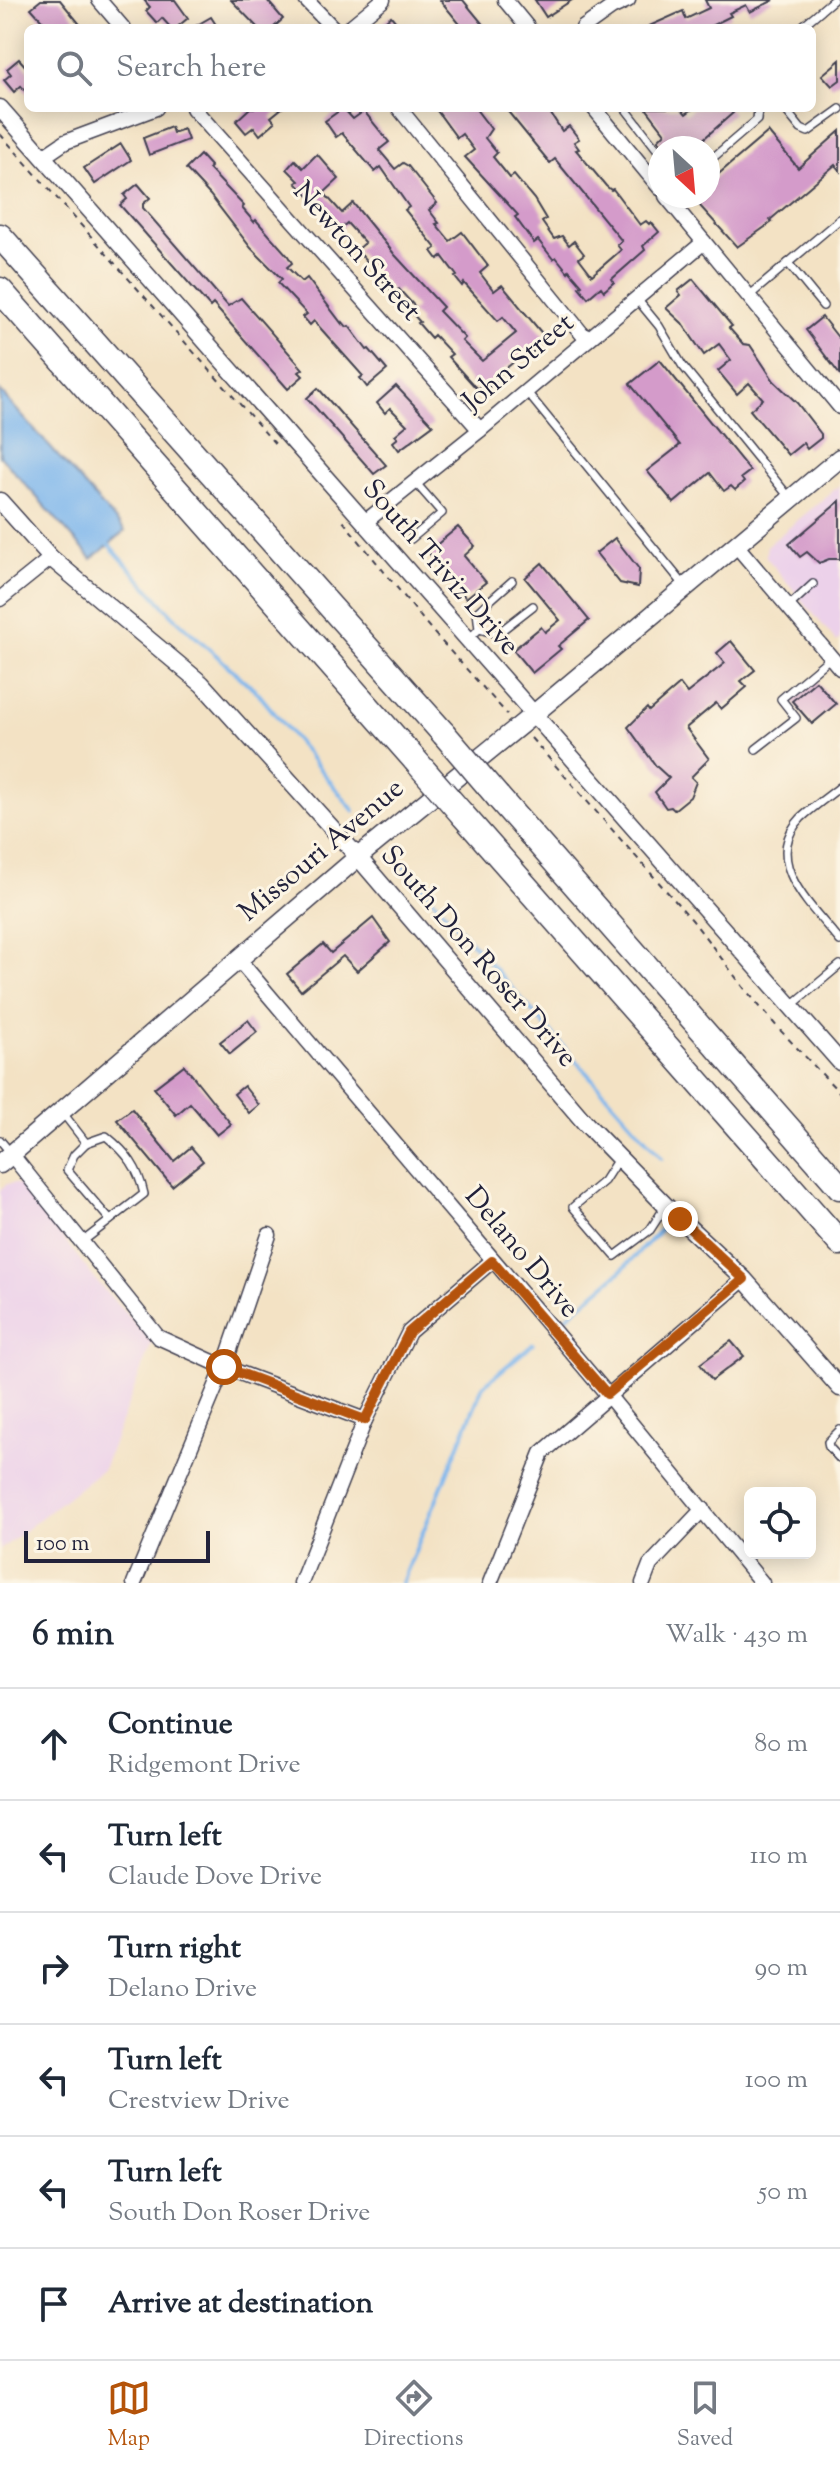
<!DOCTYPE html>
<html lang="en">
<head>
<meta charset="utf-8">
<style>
	:root { --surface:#fff; --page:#f6f6f7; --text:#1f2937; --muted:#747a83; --line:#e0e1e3; --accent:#b45309 }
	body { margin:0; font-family:"Sorts Mill Goudy",serif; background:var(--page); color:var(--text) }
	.controls { position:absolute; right:24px; bottom:24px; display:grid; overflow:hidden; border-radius:12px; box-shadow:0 4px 20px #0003 }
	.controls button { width:72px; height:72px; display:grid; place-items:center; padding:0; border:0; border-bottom:2px solid var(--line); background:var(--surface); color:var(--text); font:40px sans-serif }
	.compass { position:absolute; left:648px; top:136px; width:72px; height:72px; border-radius:50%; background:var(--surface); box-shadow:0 4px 20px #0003; rotate:154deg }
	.scale { position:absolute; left:24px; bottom:20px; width:186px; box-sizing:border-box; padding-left:8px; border:4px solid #22223b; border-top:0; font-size:22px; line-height:28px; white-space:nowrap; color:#22223b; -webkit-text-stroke:6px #fcf5e5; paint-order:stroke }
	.stop { position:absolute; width:24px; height:24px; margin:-18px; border:6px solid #b45309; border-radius:50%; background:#fff }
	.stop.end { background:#b45309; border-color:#fff; box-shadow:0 2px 8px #0008 }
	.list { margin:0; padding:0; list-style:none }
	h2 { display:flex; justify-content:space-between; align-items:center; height:104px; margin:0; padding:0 32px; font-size:34px }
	h2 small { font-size:26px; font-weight:400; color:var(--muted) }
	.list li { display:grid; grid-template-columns:52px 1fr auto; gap:24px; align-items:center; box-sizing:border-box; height:112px; padding:0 32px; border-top:2px solid var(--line) }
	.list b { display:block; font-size:30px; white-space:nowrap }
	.list p { margin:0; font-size:26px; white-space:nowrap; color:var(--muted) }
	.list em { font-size:26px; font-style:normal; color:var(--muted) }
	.icon { flex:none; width:44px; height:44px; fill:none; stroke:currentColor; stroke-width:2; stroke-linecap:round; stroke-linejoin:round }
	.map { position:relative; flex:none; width:840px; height:1583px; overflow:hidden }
	.search { position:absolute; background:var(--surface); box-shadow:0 4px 20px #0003; left:24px; right:24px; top:24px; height:88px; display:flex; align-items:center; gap:20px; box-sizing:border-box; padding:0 28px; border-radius:12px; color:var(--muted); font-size:30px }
	.sheet { height:776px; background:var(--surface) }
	nav { display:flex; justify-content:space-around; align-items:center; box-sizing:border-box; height:112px; border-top:2px solid var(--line); background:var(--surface); font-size:22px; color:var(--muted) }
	nav a { display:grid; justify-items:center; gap:4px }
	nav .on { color:var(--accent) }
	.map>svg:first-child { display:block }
	.built { fill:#ecd1ea }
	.water { fill:#7db6ed; stroke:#506c94; stroke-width:2 }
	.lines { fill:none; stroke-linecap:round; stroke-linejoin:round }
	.stream { stroke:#7db6ed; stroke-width:4 }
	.building { fill:#d49bca }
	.service-casing { stroke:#413f50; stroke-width:10 }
	.minor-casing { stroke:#413f50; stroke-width:17 }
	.tertiary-casing { stroke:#413f50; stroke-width:19 }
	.secondary-casing { stroke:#413f50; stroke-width:21 }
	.motorway-casing { stroke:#413f50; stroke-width:27 }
	.path { stroke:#413f50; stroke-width:2; stroke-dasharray:6 6; stroke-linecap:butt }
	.service { stroke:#fff; stroke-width:7 }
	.minor { stroke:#fff; stroke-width:14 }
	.tertiary { stroke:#fff; stroke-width:16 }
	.secondary { stroke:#fff; stroke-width:18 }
	.motorway { stroke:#fff; stroke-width:24 }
	.motorway-bridge-casing { stroke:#413f50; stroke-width:27; stroke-linecap:butt }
	.motorway-bridge { stroke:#fff; stroke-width:24 }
	.route { stroke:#b45309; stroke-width:10 }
	.labels { text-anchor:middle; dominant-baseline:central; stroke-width:6; stroke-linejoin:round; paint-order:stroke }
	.street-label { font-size:28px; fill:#22223b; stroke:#fcf5e5 }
</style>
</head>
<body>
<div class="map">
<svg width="840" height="1583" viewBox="0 0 840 1583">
	<rect width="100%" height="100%" fill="#fcf5e5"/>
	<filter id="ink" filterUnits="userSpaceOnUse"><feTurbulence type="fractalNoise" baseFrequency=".0125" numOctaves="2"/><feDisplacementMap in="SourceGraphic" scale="16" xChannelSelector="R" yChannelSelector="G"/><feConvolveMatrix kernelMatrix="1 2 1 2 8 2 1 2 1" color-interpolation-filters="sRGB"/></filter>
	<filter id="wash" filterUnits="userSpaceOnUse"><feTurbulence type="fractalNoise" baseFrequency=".006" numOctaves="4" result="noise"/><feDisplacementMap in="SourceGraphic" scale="32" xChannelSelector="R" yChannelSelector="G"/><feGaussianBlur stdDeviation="1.8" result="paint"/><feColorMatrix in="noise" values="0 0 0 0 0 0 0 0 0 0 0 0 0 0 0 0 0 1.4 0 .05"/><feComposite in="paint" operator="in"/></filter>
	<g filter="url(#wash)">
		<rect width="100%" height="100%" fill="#f3e2c4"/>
		<g class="built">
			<polygon points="840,485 840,639 837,642 766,557 766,551 767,546"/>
			<polygon points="14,1183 21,1185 99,1284 152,1342 103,1469 0,1550 0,1190 7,1184"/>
		</g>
		<polygon class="water" points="0,391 125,531 92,559 0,456"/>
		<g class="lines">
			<g class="stream">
				<polyline points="109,545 174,617 258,693 354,811"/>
				<polyline points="402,864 662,1158"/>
				<polyline points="564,1319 620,1272 663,1227"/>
				<polyline points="402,1583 483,1386 533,1344"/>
			</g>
		</g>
		<g id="blocks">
			<g class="building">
				<polygon points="41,0 60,0 83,28 49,28 31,8"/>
				<polygon points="144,0 175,0 188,18 176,28 171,28 162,18 157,23 146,11 150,7"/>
				<polygon points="231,0 267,0 283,19 273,28 258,28"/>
				<polygon points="440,0 463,0 486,28 463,28"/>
				<polygon points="535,0 572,0 546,17"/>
				<polygon points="705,0 774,0 750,12 746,5 729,13 731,16 707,28 645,28 683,11 686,19 709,8"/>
				<polygon points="391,16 401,28 376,28"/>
				<polygon points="211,17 218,28 192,28"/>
				<polygon points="19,59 28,69 28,94 21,86 14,92 4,80 11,74 7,69"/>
				<polygon points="840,60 840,80 832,86 822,75"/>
				<polygon points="250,108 282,108 271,117 275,122 260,135 254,127 246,133 236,121"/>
				<polygon points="343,108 353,119 364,111 389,142 379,150 395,169 403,163 408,166 437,203 429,210 439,223 436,224 450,241 462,232 488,266 480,273 494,291 502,285 545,337 537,344 539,347 524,359 521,356 499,374 501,377 489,387 485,382 477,389 448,357 452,354 434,335 431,338 418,323 420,322 411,312 416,308 399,289 394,293 357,250 365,243 347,223 339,230 331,218 296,183 299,181 287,169 295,160 303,168 317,154 339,179 324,193 342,213 353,203 395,255 443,307 439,311 465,338 462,341 482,361 516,333 503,317 498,321 464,283 462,286 455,277 457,276 442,256 438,259 432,251 436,248 405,210 409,207 381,167 375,172 342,133 336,137 325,121"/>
				<polygon points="435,108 475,108 491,129 485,138 497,153 493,157 510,178 514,175 534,199 546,219 542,222 554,239 562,236 569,245 574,241 584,254 579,258 592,275 621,250 617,245 622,241 555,159 550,163 505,108 547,108 562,131 569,126 579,139 574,142 579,149 576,150 606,186 611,190 613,189 640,225 646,221 649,224 651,222 659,232 643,246 645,250 612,279 614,282 604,291 601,287 588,298 579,287 582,285 569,270 568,272 556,257 553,259 538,240 534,243 515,217 518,215 465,157 474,150 462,134 457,138"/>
				<polygon points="646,108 681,108 686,114 694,108 728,108 733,113 693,148 664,148 658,140 665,133"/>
				<polygon points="171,127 173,133 184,129 188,140 149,155 143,138"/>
				<polygon points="840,131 840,171 835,165 770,220 772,222 737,247 691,196 708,196 708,183 768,132 798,168"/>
				<polygon points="121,144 131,160 95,184 84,168"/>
				<polygon points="200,155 211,167 209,169 244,206 242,208 254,222 256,220 288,256 292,263 287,267 302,282 307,278 342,324 343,322 347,327 349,326 367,350 369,349 387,370 367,387 360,378 363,376 322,330 314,321 310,325 303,317 307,314 278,283 282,279 251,248 210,195 186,169"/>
				<polygon points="138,184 150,198 143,204 143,208 228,306 241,298 303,369 299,372 303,376 288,389 213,304 210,307 120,205 127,199 124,195"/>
				<polygon points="693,279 732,326 729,328 743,344 750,345 774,381 797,403 821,434 821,438 807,449 803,443 788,455 750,410 763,399 749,383 737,394 718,371 731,360 719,344 704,355 682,323 666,308 681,295 678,291"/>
				<polygon points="822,317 840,340 840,375 806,330"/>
				<polygon points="660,360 750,471 741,478 744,482 735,490 731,486 724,491 710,473 674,503 647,471 680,445 630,384"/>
				<polygon points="396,386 433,425 399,450 393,442 398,438 395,435 407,425 390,408 385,413 377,403"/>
				<polygon points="318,388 386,465 374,474 307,398"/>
				<polygon points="840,501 840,559 829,559 819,563 807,552 800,557 789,544"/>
				<polygon points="458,527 475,546 464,556 486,582 466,598 428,552"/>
				<polygon points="615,538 639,569 638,587 620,583 596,553"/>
				<polygon points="542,563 589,620 558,646 561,649 532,673 513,650 541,627 545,632 560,620 525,578"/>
				<polygon points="731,641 755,670 741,681 747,687 721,709 716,703 686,728 709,759 691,777 696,782 690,797 674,810 671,807 666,808 655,792 669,778 656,766 628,727 647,708 649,711 680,684 687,693 725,663 717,653"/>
				<polygon points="816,681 836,704 812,724 792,701"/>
				<polygon points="373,918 390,942 357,971 343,956 301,991 287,974 323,944 331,953"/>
				<polygon points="248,1020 257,1032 230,1054 220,1042"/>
				<polygon points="184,1065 231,1124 217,1135 190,1103 176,1115 154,1088"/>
				<polygon points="244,1086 259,1105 249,1113 234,1094"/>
				<polygon points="132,1109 174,1161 191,1147 203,1161 172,1186 117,1120"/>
				<polygon points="731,1341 744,1356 712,1380 700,1364"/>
			</g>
		</g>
	</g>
	<g filter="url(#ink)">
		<use href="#blocks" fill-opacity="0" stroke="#413f50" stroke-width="2"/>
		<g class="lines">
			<g class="service-casing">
				<g id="service">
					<polyline points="800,28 833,0"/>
					<polyline points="625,108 660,153"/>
					<polyline points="784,108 801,129 808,132 840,109"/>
					<polyline points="708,162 757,120 758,108"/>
					<polyline points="788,263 823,306"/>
					<polyline points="749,296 840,219"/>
					<polyline points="636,298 659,326 682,365 789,497"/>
					<polyline points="526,391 684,585"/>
					<polyline points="411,539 442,513 415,482"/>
					<polyline points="788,607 813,584"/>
					<polyline points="479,629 477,612 512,581"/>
					<polyline points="468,640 479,629 497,634 533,606"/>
					<polyline points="756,749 796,718 781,699 831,657"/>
					<path d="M 840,787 C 827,797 813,807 801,818 C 760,861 813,908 840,941"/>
					<polyline points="791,1006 840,965"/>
					<path d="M 62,1112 L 86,1143 L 106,1136 C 127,1153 138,1167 144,1194 L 82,1242"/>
					<polyline points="0,1140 10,1152"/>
					<polyline points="86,1143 74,1155 67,1170 110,1220"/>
					<polyline points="618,1159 604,1181 573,1207 615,1256 650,1230 665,1207"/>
					<polyline points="840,1430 828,1442 829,1447 840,1459"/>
				</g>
			</g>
			<g class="minor-casing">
				<g id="minor">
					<polyline points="99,0 123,28"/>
					<polyline points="306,0 333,28"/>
					<polyline points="505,0 528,28"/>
					<polyline points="349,28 383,0"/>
					<polyline points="583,28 611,8 628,0"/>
					<polyline points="193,108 480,430"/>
					<polyline points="399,108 587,340"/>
					<polyline points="594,108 660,188"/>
					<polyline points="43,157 65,142 156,108"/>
					<polyline points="666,196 840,407"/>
					<polyline points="365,522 480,430 704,242"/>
					<polyline points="736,545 840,668"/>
					<polyline points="0,599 51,558"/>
					<polyline points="238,959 607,1394 762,1583"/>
					<polyline points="11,1154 158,1337 224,1367 365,1420"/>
					<polyline points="134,1583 224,1367 269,1235"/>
					<polyline points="301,1583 365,1420 409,1332 492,1261"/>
					<polyline points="490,1583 542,1453 744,1279"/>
					<polyline points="643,1583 650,1565 703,1509"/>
				</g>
			</g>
			<g class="tertiary-casing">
				<g id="tertiary">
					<polyline points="0,108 840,1062"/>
					<polyline points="0,501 51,558 202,684 358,857 586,1124 666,1206 744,1279 840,1388"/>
				</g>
			</g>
			<g class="secondary-casing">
				<polyline id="secondary" points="0,1164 358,857 534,714 840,458"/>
			</g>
			<g class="motorway-casing">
				<g id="motorway">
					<polyline points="0,236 444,734"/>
					<polyline points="0,290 415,760"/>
					<polyline points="498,797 840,1187"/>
					<polyline points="462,814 840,1243"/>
				</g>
			</g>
			<g class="path">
				<polyline points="0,134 278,447"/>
				<polyline points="343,521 433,632 507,714"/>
				<polyline points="531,738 693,921 744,988 779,1029 840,1093"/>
			</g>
			<use href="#service" class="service"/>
			<use href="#minor" class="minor"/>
			<use href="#tertiary" class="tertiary"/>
			<use href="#secondary" class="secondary"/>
			<use href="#motorway" class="motorway"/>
			<g class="motorway-bridge-casing">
				<g id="motorway-bridge">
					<polyline points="444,734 498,797"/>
					<polyline points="415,760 462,814"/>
				</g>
			</g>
			<use href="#motorway-bridge" class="motorway-bridge"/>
		</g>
	</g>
	<g class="lines" filter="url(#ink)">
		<polyline class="route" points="224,1367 365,1420 409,1332 492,1261 607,1394 744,1279 680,1219"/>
	</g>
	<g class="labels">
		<g class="street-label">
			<text transform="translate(356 252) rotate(48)">Newton Street</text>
			<text transform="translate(519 363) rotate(-40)">John Street</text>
			<text transform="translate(440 568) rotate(49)">South Triviz Drive</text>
			<text transform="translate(322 851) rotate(-40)">Missouri Avenue</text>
			<text transform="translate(478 957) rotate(49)">South Don Roser Drive</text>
			<text transform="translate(521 1253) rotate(50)">Delano Drive</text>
		</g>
	</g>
</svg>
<div class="controls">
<button><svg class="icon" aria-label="locate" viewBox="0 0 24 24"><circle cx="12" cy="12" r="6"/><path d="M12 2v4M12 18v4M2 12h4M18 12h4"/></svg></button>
</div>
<svg class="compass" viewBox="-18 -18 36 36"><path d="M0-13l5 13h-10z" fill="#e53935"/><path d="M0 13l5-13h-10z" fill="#747a83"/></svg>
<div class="scale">100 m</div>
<div class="stop" style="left:224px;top:1367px"></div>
<div class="stop end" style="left:680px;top:1219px"></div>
<div class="search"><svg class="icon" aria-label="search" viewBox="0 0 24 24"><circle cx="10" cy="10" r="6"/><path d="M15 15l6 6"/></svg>Search here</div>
</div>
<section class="sheet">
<h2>6 min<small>Walk · 430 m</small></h2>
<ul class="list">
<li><svg class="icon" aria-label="ahead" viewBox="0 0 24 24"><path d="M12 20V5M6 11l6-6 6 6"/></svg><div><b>Continue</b><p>Ridgemont Drive</p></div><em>80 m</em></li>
<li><svg class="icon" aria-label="left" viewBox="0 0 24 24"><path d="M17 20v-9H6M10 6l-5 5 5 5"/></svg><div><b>Turn left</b><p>Claude Dove Drive</p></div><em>110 m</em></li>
<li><svg class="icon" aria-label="right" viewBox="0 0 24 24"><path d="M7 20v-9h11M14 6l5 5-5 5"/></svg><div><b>Turn right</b><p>Delano Drive</p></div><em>90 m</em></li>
<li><svg class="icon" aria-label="left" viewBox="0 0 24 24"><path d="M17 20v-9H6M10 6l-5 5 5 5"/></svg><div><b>Turn left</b><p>Crestview Drive</p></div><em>100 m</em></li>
<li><svg class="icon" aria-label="left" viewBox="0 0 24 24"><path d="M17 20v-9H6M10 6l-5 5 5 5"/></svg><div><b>Turn left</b><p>South Don Roser Drive</p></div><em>50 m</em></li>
<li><svg class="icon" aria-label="arrive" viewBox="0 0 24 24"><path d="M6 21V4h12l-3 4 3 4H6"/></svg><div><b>Arrive at destination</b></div></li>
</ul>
</section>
<nav>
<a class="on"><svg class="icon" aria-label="map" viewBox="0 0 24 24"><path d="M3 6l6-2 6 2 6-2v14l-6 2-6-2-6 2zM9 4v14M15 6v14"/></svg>Map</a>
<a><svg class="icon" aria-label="directions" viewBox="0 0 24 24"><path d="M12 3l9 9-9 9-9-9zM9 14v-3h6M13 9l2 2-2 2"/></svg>Directions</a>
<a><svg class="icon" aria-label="saved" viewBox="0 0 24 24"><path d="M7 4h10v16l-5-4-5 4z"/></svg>Saved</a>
</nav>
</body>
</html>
